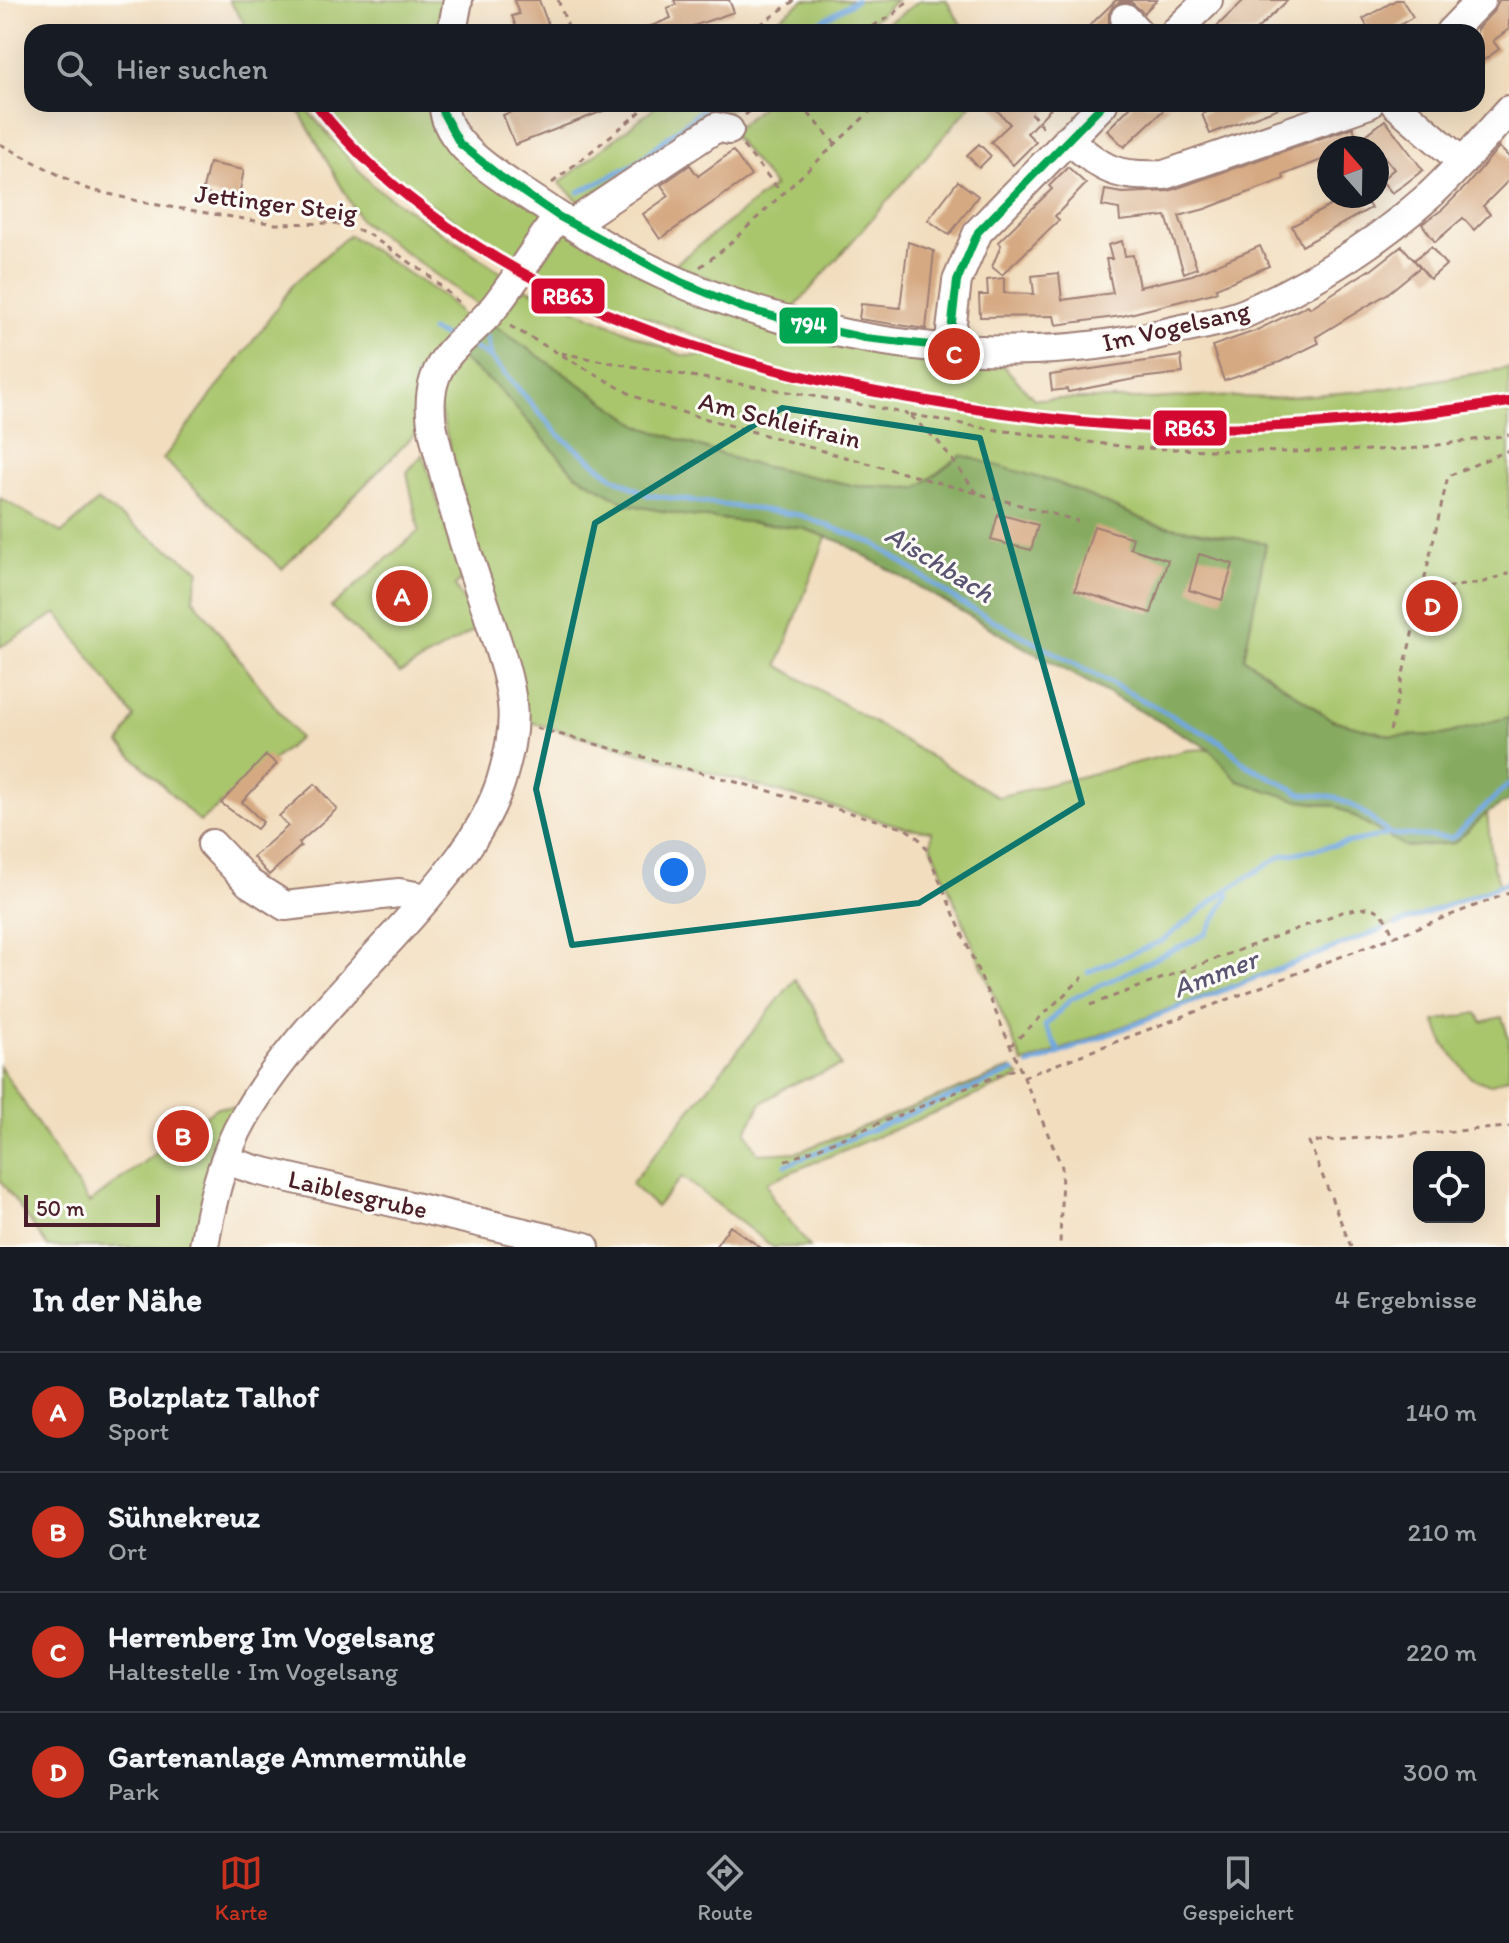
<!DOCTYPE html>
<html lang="de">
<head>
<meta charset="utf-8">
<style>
	:root { --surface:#171b24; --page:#242831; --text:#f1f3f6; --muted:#9ea1a6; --line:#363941; --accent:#c8321e }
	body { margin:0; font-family:Itim,sans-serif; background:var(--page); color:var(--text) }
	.controls { position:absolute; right:24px; bottom:24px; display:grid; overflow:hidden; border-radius:16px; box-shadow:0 8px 32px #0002 }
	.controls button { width:72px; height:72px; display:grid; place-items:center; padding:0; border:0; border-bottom:2px solid var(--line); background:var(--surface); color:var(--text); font:40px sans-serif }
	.compass { position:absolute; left:1317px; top:136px; width:72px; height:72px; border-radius:50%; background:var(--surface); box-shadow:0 8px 32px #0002; rotate:340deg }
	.scale { position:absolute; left:24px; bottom:20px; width:136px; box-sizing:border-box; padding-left:8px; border:4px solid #4a1f2b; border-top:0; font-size:22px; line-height:28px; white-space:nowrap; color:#4a1f2b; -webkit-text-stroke:6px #fdfcf7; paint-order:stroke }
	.you { position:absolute; left:674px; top:872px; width:28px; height:28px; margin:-20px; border:6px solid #fff; border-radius:50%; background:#1a73e8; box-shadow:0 0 0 12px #1a73e833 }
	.badge { display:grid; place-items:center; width:52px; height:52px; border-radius:50%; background:var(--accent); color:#fff; font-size:26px; font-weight:700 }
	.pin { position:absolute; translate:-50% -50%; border:4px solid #fff; box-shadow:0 2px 8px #0006 }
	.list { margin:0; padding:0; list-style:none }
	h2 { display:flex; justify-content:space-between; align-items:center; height:104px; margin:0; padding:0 32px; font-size:34px }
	h2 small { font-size:26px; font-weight:400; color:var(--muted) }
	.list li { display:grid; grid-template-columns:52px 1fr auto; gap:24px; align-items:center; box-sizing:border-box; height:120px; padding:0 32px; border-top:2px solid var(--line) }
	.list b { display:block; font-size:30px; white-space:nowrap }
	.list p { margin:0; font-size:26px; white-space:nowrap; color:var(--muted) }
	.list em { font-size:26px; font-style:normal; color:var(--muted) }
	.icon { flex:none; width:44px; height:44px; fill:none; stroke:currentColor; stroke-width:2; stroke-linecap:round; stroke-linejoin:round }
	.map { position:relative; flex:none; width:1509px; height:1247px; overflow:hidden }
	.search { position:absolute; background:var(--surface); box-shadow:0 8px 32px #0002; left:24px; right:24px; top:24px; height:88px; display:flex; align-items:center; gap:20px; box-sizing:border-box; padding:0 28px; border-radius:24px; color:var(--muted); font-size:30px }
	.sheet { height:584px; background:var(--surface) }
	nav { display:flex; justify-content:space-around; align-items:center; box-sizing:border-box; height:112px; border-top:2px solid var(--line); background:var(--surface); font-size:22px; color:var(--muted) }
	nav a { display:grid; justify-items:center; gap:4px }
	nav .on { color:var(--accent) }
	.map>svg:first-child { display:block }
	.green { fill:#a9c66d; stroke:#7a724c; stroke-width:2 }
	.forest { fill:#86ab60; stroke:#686546; stroke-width:2 }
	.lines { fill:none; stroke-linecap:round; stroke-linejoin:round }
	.stream { stroke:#71a7df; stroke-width:5 }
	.building { fill:#d5a982 }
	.minor-casing { stroke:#9e7e75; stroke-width:32 }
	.path { stroke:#9e7e75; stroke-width:3; stroke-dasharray:6 6; stroke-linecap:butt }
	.minor { stroke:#fff; stroke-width:28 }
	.bus-1-casing { stroke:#fdfcf7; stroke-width:14 }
	.bus-1 { stroke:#00a651; stroke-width:8 }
	.rail-1-casing { stroke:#fdfcf7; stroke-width:16 }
	.rail-1 { stroke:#d30730; stroke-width:10 }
	.marked { fill:none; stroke:#0f766e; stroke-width:6; stroke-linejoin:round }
	.labels { text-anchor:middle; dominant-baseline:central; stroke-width:6; stroke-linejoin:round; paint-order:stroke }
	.street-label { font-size:26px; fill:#4a1f2b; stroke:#fdfcf7 }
	.water-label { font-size:28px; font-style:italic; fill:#5a5573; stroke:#fdfcf7 }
	.line-badge { stroke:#fdfcf7; stroke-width:3 }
	.badge-label { font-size:22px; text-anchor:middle; font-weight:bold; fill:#fff }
</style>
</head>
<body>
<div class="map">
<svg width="1509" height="1247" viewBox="0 0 1509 1247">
	<rect width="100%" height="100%" fill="#fdfcf7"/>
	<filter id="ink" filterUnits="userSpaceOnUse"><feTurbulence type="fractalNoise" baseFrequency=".0125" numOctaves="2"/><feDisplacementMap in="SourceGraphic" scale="16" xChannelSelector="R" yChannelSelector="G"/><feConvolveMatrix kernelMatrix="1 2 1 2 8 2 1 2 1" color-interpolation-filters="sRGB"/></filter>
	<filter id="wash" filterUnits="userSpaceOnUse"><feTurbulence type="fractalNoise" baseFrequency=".006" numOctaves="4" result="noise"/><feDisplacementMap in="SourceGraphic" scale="32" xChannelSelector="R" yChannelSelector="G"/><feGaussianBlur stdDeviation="1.8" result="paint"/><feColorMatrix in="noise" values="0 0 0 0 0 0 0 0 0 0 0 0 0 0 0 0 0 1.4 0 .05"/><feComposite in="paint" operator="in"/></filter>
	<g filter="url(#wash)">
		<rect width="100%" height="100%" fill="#f2debf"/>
		<g class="green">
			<polygon points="229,0 446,0 440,32 250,32"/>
			<polygon points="804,0 896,0 879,16 851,32 760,32"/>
			<polygon points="920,0 946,0 966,32 869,32 897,17"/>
			<polygon points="295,104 302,104 372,185 523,287 684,356 746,355 543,278 399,183 308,104 429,104 428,108 447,147 645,277 1001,363 1034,399 1150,399 1201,396 1274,398 1377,390 1509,368 1509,717 1443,735 1392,736 1332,720 1244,658 1266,543 1154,524 1058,483 917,488 857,486 747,463 642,427 492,324 489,313 360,220"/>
			<polygon points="659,104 738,104 580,202 559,183"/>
			<polygon points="764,104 972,104 793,309 674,265 774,186 731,133"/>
			<polygon points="349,235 446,298 468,323 428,365 416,433 282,569 163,459 262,329 294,283"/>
			<polygon points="455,353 498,388 574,473 627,504 682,515 802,528 826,537 778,665 998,797 1188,750 1210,749 1238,781 1300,801 1336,806 1406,847 1454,843 1487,813 1493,867 1500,884 1023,1064 931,845 932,831 908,828 523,720 437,399"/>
			<polygon points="423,454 442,516 464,577 455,586 478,628 400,673 331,607 419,531 407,472"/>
			<polygon points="0,498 62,533 98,501 199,570 193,598 299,738 200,822 120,744 134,717 57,613 0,647"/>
			<polygon points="795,979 812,1004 841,1066 788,1086 761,1104 746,1131 758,1154 798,1152 1012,1068 1020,1077 767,1182 773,1199 810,1247 773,1247 682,1177 656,1207 631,1184"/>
			<polygon points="1477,1013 1482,1022 1502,1017 1509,1039 1509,1077 1490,1085 1471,1078 1444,1044 1435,1021"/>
			<polygon points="0,1066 89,1203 217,1107 242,1108 197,1247 48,1247 0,1180"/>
		</g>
		<polygon class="forest" points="492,324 642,427 747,463 857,486 917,488 961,455 1058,483 1154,524 1266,543 1244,658 1332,720 1392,736 1443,735 1509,717 1509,800 1487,813 1454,843 1406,847 1336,806 1300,801 1238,781 1210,749 1020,645 839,541 802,528 682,515 627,504 574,473 498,388 455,353"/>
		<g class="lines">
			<g class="stream">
				<polyline points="804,32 856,0"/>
				<polyline points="579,192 636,163 709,104"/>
				<polyline points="431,331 447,337 445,338"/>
				<polyline points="487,337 491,357"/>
				<polyline points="473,347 491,358 559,435 613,477 648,495 800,515 875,544 961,603 1223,743 1245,764 1302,794 1335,797 1357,808 1390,834"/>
				<polyline points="418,405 416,384 418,375"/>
				<polyline points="1396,925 1509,882"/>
				<polyline points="1088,972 1162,941 1226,891 1281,856 1390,834 1452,838 1509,784"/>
				<polyline points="1060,1053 1045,1026 1070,1000 1206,934 1229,895 1226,891"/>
				<polyline points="1029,1065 1383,929"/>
				<polyline points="786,1165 1014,1071"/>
			</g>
		</g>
		<g id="blocks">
			<g class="building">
				<polygon points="514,0 539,0 551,32 518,32 512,16 519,14"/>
				<polygon points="674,0 729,0 734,12 676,32 637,32 671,18 667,8 676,5"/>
				<polygon points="1116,0 1157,0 1144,13 1131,2 1120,2 1113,6 1109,14 1109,23 1115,32 1083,32"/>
				<polygon points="1244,0 1288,0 1254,32 1211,32"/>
				<polygon points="1396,0 1402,0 1413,17 1388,32 1370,32 1363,19"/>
				<polygon points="1499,0 1509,0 1509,29 1493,41 1499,49 1477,65 1477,29 1493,12"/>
				<polygon points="532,104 616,104 616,106 515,145 503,115"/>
				<polygon points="991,104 1055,104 1027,133 1036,142 1013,165 991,142 1010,124"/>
				<polygon points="1133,104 1170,104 1124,147 1107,130"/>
				<polygon points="1227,104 1284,104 1284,106 1210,134 1202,114"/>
				<polygon points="1385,120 1423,170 1405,184 1392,193 1381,180 1394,169 1377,148 1329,148 1329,157 1283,175 1284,179 1205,209 1179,216 1197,268 1184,273 1166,216 1120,221 1119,209 1102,206 1105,190 1122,193 1169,191 1353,127 1358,141"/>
				<polygon points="979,144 991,156 979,168 967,155"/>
				<polygon points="1499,147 1509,157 1509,180 1483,206 1490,214 1474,230 1463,218 1435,242 1422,224 1443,209 1467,185"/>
				<polygon points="733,151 751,176 660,239 643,214 669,196 661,185 690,165 698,176"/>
				<polygon points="209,163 244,170 238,200 202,193"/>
				<polygon points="1068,167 1086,184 1055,216 1059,220 1002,275 992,267 1001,245 998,242 1052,189 1049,186"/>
				<polygon points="958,181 978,196 949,235 928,220"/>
				<polygon points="1348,196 1362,196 1371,208 1302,246 1292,226"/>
				<polygon points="1122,241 1125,256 1133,255 1139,287 1192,275 1260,246 1269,266 1216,288 1217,292 1122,316 1056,325 1054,316 980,317 979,295 988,295 987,280 1004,278 1004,293 1034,294 1032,276 1059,273 1062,300 1113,293 1106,259 1112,259 1108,245"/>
				<polygon points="908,242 934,251 926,329 859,319 861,304 900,308"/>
				<polygon points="1402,246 1420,267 1387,294 1316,337 1319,343 1280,362 1224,381 1212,346 1255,331 1308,305 1310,308 1369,270 1370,271"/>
				<polygon points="1431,247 1446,265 1430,279 1414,260"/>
				<polygon points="1181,356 1183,373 1139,378 1068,392 1067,389 1052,391 1050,375"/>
				<polygon points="998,514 1038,525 1031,550 991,540"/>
				<polygon points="1094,526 1133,538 1130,548 1168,560 1151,613 1075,590"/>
				<polygon points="1199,554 1233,564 1222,600 1189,590"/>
				<polygon points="266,755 277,764 242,802 263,822 257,829 221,803"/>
				<polygon points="315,784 337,809 299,843 301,846 269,875 253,857 288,826 279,816"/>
				<polygon points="730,1226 760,1247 715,1247"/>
			</g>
		</g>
	</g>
	<g filter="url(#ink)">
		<use href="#blocks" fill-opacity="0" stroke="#9e7e75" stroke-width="2"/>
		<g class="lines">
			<g class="minor-casing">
				<g id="minor">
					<polyline points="1125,18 1138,32"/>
					<polyline points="452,32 458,0"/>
					<polyline points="1175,32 1208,0"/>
					<polyline points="1450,32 1481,0"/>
					<path d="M 444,104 C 442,148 516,186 548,209 C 719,330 969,382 1173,331 C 1198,325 1227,322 1250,311 C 1314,282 1377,242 1430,195 C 1458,169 1483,139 1509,110"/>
					<polyline points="1395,104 1462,162"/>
					<path d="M 1068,139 C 1105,171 1115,177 1164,175 L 1369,104"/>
					<polyline points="572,224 717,127 729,130"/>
					<polyline points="949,347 957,281 978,232 1103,104"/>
					<polyline points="212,844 249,883 285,906 399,893 427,898"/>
					<polyline points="225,1160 256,1170 585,1247"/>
					<path d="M 204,1247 C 210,1208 220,1167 237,1131 C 274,1056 359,976 415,912 C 449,873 485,831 501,781 C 508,757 515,730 512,704 C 509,673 496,641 487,611 C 471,566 456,520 444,473 C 436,443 424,409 435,378 C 445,348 473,333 492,310 C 516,280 536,247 558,216"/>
				</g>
			</g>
			<g class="path">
				<polyline points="558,0 570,32"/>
				<polyline points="750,32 795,0"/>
				<polyline points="862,32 894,14 909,0"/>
				<polyline points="800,104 835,143"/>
				<polyline points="1024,104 1044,129"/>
				<polyline points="745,115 759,104"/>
				<polyline points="0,144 84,188 146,203 275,224 334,223 365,232 427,274 463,306"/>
				<polyline points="743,146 781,192"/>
				<polyline points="552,183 650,104"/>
				<polyline points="700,267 724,249 878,104"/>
				<polyline points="510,326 634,396 656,405 1078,521"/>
				<path d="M 561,353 C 676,376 793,390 908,414"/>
				<polyline points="977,493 937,440 908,414 990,429 1135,448 1288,452 1410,449 1509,435"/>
				<polyline points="1423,591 1484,582 1509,573"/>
				<polyline points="536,728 873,819 906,829 923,842 1062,1167 1060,1247"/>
				<polyline points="1390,731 1448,476 1509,450"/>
				<path d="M 1090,1005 L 1345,911 C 1376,905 1382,906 1394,937"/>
				<polyline points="1010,1046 1083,977"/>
				<polyline points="1023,1077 1509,893"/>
				<polyline points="785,1161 1019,1067"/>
				<polyline points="1351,1247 1309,1142 1509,1127"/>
			</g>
			<use href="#minor" class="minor"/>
			<g class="bus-1-casing">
				<polyline id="bus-1" points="444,104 443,113 460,144 501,177 558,216 681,282 743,308 802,324 865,338 949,347 957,281 978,232 1103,104"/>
			</g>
			<use href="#bus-1" class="bus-1"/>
			<g class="rail-1-casing">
				<path id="rail-1" d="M 316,104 C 353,153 397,190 447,226 C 591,327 761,374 933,402 C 1021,417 1112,428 1202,428 C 1305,428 1407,417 1509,402"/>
			</g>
			<use href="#rail-1" class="rail-1"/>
		</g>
	</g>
	<path class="marked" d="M 782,408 L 980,438 L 1082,803 L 919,903 L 572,945 L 536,789 L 595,523 Z"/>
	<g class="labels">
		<g class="street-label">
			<text transform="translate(276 203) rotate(7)">Jettinger Steig</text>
			<text transform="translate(1176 326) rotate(-13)">Im Vogelsang</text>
			<text transform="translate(780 420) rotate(14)">Am Schleifrain</text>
			<text transform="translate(358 1194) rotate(13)">Laiblesgrube</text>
		</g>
		<g class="water-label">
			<text transform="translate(940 563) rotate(32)">Aischbach</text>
			<text transform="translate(1215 973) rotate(-21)">Ammer</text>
		</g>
	</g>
	<g class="line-badge">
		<rect x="530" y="277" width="76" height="38" rx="8" fill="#d30730"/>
		<rect x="778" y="306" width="61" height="39" rx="8" fill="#00a651"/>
		<rect x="1152" y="409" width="76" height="38" rx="8" fill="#d30730"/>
	</g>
	<g class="badge-label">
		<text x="568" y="304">RB63</text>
		<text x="809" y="333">794</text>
		<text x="1190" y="436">RB63</text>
	</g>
</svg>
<div class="controls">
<button><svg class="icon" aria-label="locate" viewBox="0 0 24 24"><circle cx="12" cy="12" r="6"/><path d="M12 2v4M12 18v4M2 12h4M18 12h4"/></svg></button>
</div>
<svg class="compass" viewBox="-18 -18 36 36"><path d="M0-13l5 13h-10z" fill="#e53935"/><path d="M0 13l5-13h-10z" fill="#9ea1a6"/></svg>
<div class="scale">50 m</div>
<div class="you"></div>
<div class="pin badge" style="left:402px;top:596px">A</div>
<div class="pin badge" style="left:183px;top:1136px">B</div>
<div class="pin badge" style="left:954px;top:354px">C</div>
<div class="pin badge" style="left:1432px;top:606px">D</div>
<div class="search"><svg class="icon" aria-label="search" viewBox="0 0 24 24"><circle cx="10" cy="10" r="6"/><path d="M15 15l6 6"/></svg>Hier suchen</div>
</div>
<section class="sheet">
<h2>In der Nähe<small>4 Ergebnisse</small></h2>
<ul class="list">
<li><span class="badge">A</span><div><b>Bolzplatz Talhof</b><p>Sport</p></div><em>140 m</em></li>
<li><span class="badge">B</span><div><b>Sühnekreuz</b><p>Ort</p></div><em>210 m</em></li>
<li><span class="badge">C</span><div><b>Herrenberg Im Vogelsang</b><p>Haltestelle · Im Vogelsang</p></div><em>220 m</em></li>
<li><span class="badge">D</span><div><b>Gartenanlage Ammermühle</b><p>Park</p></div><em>300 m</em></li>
</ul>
</section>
<nav>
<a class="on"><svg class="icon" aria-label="map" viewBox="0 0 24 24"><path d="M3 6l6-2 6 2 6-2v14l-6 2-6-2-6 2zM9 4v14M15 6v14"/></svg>Karte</a>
<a><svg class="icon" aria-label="directions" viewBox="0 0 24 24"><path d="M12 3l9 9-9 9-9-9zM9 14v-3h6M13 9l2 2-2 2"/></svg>Route</a>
<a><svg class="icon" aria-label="saved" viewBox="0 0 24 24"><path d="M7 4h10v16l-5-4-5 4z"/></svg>Gespeichert</a>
</nav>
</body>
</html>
